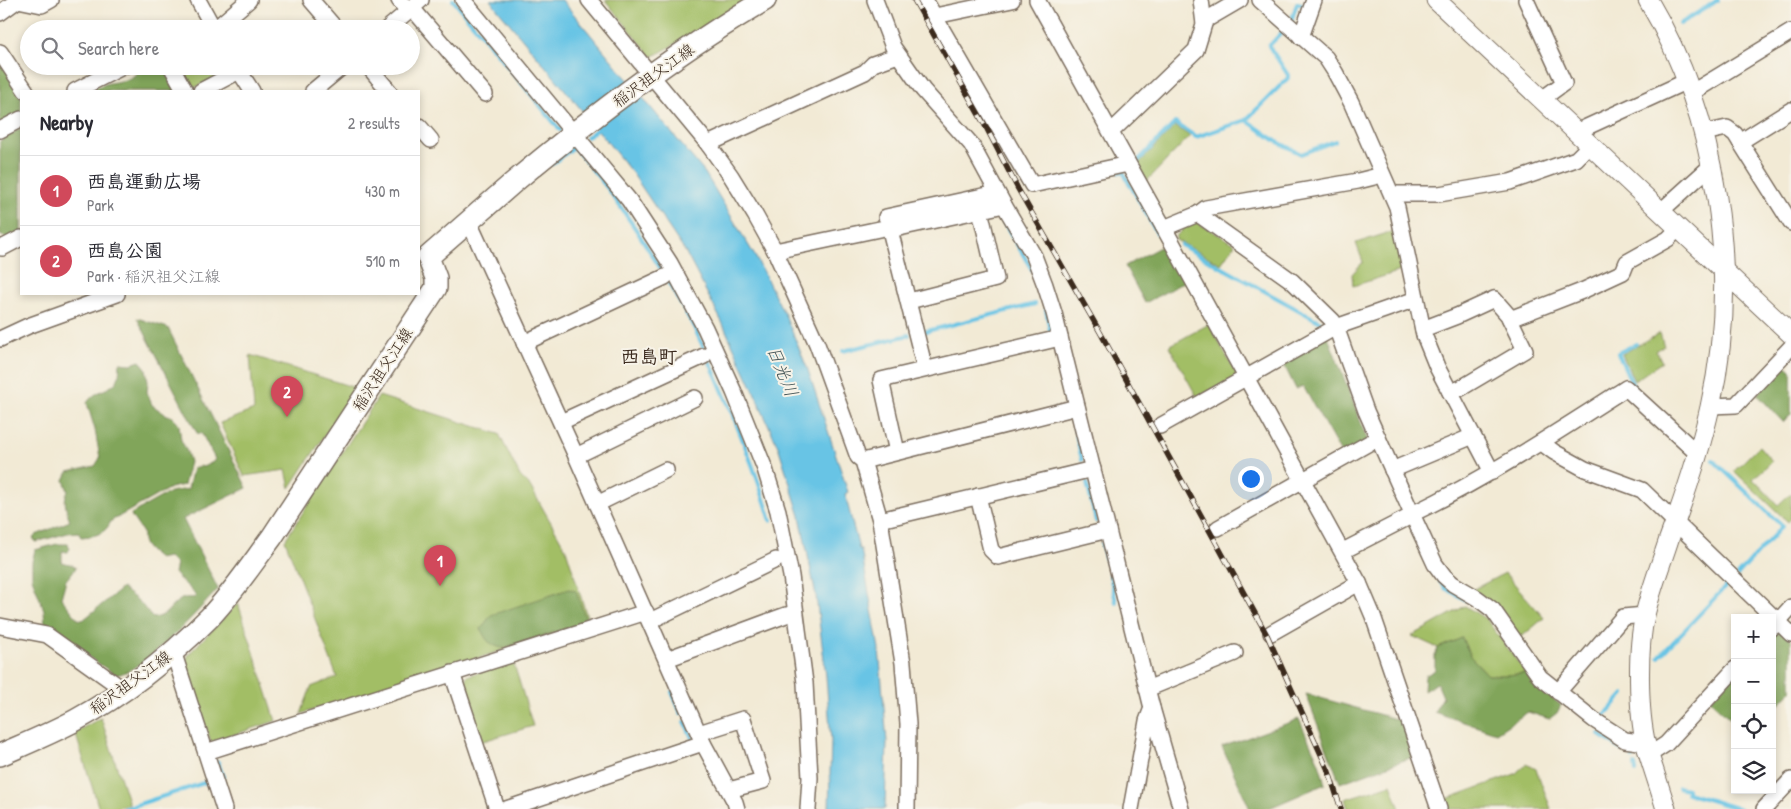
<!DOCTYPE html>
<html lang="en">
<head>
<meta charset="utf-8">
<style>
	:root { --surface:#fff; --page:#f2f2f3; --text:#2b2b33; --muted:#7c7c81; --line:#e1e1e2; --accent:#d1495b }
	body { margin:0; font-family:"Patrick Hand","Klee One",sans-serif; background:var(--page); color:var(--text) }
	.controls { position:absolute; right:15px; bottom:15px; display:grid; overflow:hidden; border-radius:0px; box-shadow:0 2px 8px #0003 }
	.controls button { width:45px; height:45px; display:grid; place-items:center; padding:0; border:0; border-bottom:1px solid var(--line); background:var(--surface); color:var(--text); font:25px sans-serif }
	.you { position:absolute; left:1250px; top:478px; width:18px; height:18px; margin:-12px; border:4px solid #fff; border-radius:50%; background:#1a73e8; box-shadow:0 0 0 8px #1a73e833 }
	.badge { display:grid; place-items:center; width:32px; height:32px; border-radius:50%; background:var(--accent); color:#fff; font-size:16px; font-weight:700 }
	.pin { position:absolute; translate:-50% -41px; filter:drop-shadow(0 1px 2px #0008) }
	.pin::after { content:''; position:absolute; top:26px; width:18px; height:15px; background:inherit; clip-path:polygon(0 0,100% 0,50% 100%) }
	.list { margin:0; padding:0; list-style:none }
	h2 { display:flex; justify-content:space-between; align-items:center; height:65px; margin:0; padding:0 20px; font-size:21px }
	h2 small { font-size:16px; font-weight:400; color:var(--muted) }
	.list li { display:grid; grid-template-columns:32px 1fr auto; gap:15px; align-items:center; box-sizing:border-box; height:70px; padding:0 20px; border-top:1px solid var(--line) }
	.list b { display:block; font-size:19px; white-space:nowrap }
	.list p { margin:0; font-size:16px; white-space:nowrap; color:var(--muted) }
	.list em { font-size:16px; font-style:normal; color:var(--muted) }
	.icon { flex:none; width:28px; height:28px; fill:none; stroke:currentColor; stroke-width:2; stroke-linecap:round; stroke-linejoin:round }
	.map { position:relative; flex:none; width:1791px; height:809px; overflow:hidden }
	.search { position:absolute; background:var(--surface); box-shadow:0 2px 8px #0003; left:20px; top:20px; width:400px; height:55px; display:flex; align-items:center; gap:12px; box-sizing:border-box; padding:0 18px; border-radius:28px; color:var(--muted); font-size:19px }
	.panel { position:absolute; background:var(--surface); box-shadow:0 2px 8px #0003; left:20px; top:90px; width:400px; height:205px; border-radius:0px }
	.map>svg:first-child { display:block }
	.green { fill:#a2be65; stroke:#6e7442 }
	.forest { fill:#81a55a; stroke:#5e683c }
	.water { fill:#67c4e5; stroke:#517782 }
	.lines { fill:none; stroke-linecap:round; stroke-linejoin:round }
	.stream { stroke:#67c4e5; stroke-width:4 }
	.minor-casing { stroke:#7b6d5e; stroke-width:18 }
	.tertiary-casing { stroke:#7b6d5e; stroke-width:21 }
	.secondary-casing { stroke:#7b6d5e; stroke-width:24 }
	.minor { stroke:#fff; stroke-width:15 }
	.tertiary { stroke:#fff; stroke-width:19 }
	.secondary { stroke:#fff; stroke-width:21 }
	.rail-casing { stroke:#3b2a1e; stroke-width:5.5 }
	.rail { stroke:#f7f3e8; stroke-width:4; stroke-dasharray:11; stroke-linecap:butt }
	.labels { text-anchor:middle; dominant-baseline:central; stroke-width:4; stroke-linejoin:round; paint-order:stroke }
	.street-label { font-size:16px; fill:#3b2a1e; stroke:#f7f3e8 }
	.water-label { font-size:18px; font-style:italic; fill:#48585a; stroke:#f7f3e8 }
	.quarter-label { font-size:19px; font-weight:bold; fill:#3b2a1e; stroke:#f7f3e8 }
</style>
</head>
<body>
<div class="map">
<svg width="1791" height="809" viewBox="0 0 1791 809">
	<rect width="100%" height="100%" fill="#f7f3e8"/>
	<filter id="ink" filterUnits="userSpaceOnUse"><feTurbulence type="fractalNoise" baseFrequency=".02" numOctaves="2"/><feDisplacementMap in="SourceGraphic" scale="10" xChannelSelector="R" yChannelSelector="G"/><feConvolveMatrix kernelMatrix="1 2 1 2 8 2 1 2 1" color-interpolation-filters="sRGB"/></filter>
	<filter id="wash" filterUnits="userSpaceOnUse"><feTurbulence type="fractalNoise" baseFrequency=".0096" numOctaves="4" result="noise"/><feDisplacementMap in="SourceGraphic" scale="20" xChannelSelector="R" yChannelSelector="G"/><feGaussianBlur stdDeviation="1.12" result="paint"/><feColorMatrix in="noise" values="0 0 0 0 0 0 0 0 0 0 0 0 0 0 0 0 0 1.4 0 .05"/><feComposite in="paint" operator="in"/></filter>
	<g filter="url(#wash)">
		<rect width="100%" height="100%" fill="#f2ead5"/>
		<g class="green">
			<polygon points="605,0 754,0 652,57"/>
			<polygon points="178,66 229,66 228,71 196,87 189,85"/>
			<polygon points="1175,126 1190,136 1144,184 1134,168"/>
			<polygon points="1193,220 1235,244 1221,264 1176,240 1176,236"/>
			<polygon points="1397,230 1407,269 1353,286 1352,274 1363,262 1356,243"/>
			<polygon points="1209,324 1238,377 1197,397 1169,346"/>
			<polygon points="1660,333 1664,346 1656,350 1662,362 1634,381 1622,354"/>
			<polygon points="250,355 356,388 290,488 286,470 244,476 220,423 254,410"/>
			<polygon points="379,396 499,434 520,476 530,486 566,549 589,623 301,714 311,687 337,677 285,540"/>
			<polygon points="1759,446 1772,461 1753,479 1778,505 1791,493 1791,519 1788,522 1734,471"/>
			<polygon points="1505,573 1544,618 1519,639 1472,590"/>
			<polygon points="238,603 276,721 211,742 185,664 188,655"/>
			<polygon points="1465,606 1486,619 1526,673 1508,675 1488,675 1470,656 1462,638 1438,648 1412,636"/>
			<polygon points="513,661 533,726 480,742 462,687 467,676"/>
			<polygon points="101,718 129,804 113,809 99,809 75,732"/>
			<polygon points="1526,764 1536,769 1551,809 1444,809 1441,801 1515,774"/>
			<polygon points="1391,784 1400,809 1348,809 1345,799"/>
		</g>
		<g class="forest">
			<polygon points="0,61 21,92 21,113 0,124"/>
			<path d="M 141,66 L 165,66 L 178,91 L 90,91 C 95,89 100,85 105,84 C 120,80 133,83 141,66 Z"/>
			<polygon points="21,128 21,234 11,240 0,235 0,141"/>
			<polygon points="1160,247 1168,249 1186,281 1145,303 1125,266"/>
			<path d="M 137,318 L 168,328 L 247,488 L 183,519 L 218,589 C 198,611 144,671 116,675 L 45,628 L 44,610 L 32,578 L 32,562 L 35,550 L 57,544 L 68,544 L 70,549 L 67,552 L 62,551 L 62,562 L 73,565 L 76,568 L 66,580 L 61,598 L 78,619 L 83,620 L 122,588 C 126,592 131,595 136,599 C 142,603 147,613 153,618 C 169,616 168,607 180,600 C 185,596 190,599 196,597 C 191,587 181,582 174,573 L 176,564 L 168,557 L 159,559 C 149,551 141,546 143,533 L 132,517 L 131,514 L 170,492 L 188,489 L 193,468 L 200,466 L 203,467 L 213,462 L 215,459 L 202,434 L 197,433 Z"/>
			<polygon points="1327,334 1368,441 1342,455 1303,386 1296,389 1281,359"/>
			<path d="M 140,361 L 146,368 L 148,382 L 147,392 L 152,405 L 165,414 L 173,417 L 179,425 L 181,440 L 187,452 L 190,462 L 184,485 L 170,488 L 111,521 C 105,535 95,536 81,537 L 78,532 L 68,533 L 36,542 L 33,538 L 36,535 L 70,521 C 67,511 62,501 68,491 L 64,480 L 68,472 L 95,466 L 100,458 L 95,430 L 87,403 C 95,389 112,391 118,379 C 120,374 119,368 120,363 L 131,364 Z"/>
			<polygon points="1785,365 1791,370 1791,414 1783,422 1757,394"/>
			<path d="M 569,589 L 576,591 L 586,620 L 584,623 L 502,648 C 490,645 486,641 481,629 L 491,615 Z"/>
			<polygon points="1775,629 1791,639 1791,691 1772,711 1772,631"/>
			<polygon points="1462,638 1470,656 1488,675 1508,675 1526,673 1534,684 1561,705 1557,713 1549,719 1528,712 1496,733 1434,712 1443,697 1437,683 1424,691 1425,676 1435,670 1435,656 1438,648"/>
			<polygon points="1735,672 1735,723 1710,700"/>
			<polygon points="1306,694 1403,721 1416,756 1340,783"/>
			<polygon points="1299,719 1319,763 1325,784 1267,809 1250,809 1222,747"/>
		</g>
		<polygon class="water" points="490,0 562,0 705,173 755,256 786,317 808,370 848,492 845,494 859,549 861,549 879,649 887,742 885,809 829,809 831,741 826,676 816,596 800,516 779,449 752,387 722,322 686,253 633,174 585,114"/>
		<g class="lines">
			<g class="stream">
				<polyline points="453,0 560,130"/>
				<polyline points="1291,22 1297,3 1308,6"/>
				<polyline points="1680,24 1718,0"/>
				<polyline points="1246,120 1288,78 1288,75 1269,46 1285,29"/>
				<polyline points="587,137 601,126"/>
				<polyline points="552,164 574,147 609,190 637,231 664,274"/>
				<polyline points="1135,164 1175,123 1196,137 1246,120 1276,141 1301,154 1335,141"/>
				<polyline points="1120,173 1123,172 1157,233"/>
				<polyline points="1032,193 1065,185"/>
				<polyline points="1000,215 1032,270"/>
				<polyline points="1181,245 1324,324"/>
				<polyline points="667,280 694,327 705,351"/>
				<polyline points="1046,310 1050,330"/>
				<polyline points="923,332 1035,304"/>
				<polyline points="843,351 909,335"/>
				<path d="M 708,358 C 732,411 754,465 771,521"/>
				<polyline points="1634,388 1618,353 1636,344"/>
				<polyline points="1073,420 1082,460"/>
				<polyline points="1713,460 1782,526 1738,575"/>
				<polyline points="1087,483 1096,521"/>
				<polyline points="1102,544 1107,564"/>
				<polyline points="1110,575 1116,602"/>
				<polyline points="1440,581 1445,588 1466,600"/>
				<polyline points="1659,657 1729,583"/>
				<polyline points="672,692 681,713"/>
				<polyline points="1603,717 1624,694"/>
				<polyline points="685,722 692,738"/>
				<polyline points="1599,734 1620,749 1633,753 1633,758"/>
				<polyline points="218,762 223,777"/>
				<polyline points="1635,765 1636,772"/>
				<polyline points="1678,787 1687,789 1687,793 1740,809"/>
				<polyline points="124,809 210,781"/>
			</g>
		</g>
	</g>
	<g filter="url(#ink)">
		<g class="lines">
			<g class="minor-casing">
				<g id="minor">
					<polyline points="198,0 214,29"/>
					<polyline points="311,0 336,29"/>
					<polyline points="399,0 403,5 412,8 485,94"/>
					<polyline points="463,0 629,200 670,263 705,328 734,392 765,469 778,511 791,576 805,683 810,778 808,809"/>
					<polyline points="589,0 708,144 731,176 755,215 775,251 817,344 858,457 863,461 880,520 903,663 908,724 907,809"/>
					<polyline points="875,0 893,47 923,90 971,144 1004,205 1034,256 1045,285 1054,313 1152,708 1181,809"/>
					<polyline points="925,0 1032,185 1128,164"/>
					<polyline points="1037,0 1164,228 1359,583 1373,616 1439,809"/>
					<polyline points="1260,0 1326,58 1335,72 1351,102 1397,207 1424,335 1437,367 1492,472"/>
					<polyline points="1526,0 1564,83 1542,99"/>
					<polyline points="0,13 18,0 42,5 51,0"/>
					<polyline points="935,16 1012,0"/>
					<polyline points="1204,21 1240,0"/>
					<polyline points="215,29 249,0"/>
					<polyline points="387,29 421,0"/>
					<polyline points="1301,37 1314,0"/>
					<polyline points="0,52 26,91"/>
					<polyline points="171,66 185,91"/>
					<polyline points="236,66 252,91"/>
					<polyline points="368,66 389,91"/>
					<polyline points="75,91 124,66"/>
					<polyline points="201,91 239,71"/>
					<polyline points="313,91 343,66"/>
					<polyline points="1691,93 1791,32"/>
					<polyline points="419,126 431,140"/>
					<polyline points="0,130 21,119"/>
					<polyline points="1111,132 1196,50 1204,24 1201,0"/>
					<polyline points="1576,132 1687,81"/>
					<polyline points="1704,133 1727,128 1735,134 1791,223"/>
					<polyline points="1740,142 1791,110"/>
					<polyline points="708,144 865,72 873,64 898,55"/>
					<polyline points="1392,194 1439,194 1510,182 1576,159 1590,145"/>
					<polyline points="1660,212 1712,165"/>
					<polyline points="1198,214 1292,281 1333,321 1336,327 1366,411 1412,514 1435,564 1444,576 1453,584 1477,598 1493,610 1540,677 1594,720 1625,740 1646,743"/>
					<polyline points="886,217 997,193"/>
					<polyline points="469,222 576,456 703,743 735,802 737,809"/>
					<polyline points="1164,228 1198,214 1206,208 1358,181 1382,175"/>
					<polyline points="890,230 925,369"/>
					<polyline points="0,247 2,248 21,238"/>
					<polyline points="775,251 884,228 890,230 1004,205"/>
					<polyline points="909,301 996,279 980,210"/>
					<polyline points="1510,319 1582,291 1623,272 1627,262 1668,239 1678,229"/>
					<polyline points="1423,329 1457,316 1494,299 1508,315 1525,350 1461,388 1450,392"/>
					<polyline points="0,339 28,326 117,294"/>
					<polyline points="524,343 665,277"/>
					<polyline points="1710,406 1736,405 1791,347"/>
					<polyline points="561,422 704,356"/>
					<polyline points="1160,426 1336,327 1416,299"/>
					<polyline points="1542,443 1554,452 1585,469 1642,490 1791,634"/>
					<polyline points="897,452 881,380 1060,338"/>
					<polyline points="576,456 695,398"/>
					<polyline points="863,461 1077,407"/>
					<polyline points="1392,470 1473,436"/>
					<polyline points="978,496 991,550 998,557 1108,530"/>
					<polyline points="597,504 666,470"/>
					<polyline points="880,520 1093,469"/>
					<polyline points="1218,528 1378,438"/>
					<path d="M 1343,551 L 1409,517 L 1412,514 C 1487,478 1556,433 1626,388 L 1698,454"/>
					<polyline points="650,621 776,560"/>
					<polyline points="0,626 47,635 124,690"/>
					<polyline points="1772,628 1791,607"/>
					<polyline points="1271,633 1359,583"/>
					<polyline points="173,651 224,809"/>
					<polyline points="667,659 786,615"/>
					<polyline points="452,673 497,809"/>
					<polyline points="1147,689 1235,653"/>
					<polyline points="1558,692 1623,617 1645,615"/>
					<polyline points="699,733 743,719 763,781 729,790"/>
					<polyline points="206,752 646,612"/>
					<polyline points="1649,755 1666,744 1735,669"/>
					<polyline points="506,809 703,743"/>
					<polyline points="1131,809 1147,721 1152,708"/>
					<polyline points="1764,809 1791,780"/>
				</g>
			</g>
			<g class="tertiary-casing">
				<g id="tertiary">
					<polyline points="1436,0 1791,334"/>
					<path d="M 1648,0 C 1718,118 1741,273 1710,407 C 1700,452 1685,496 1669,539 C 1661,564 1651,589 1645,615 C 1637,649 1638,711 1646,745 C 1652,766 1660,788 1666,809"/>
				</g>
			</g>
			<g class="secondary-casing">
				<path id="secondary" d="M 0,755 C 25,744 52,733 76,720 C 124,694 170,657 209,618 C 232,594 252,564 272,537 L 436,288 L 436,278 L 428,257 C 457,232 485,207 514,182 C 593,116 676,52 765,0"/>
			</g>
			<use href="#minor" class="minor"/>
			<use href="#tertiary" class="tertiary"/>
			<use href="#secondary" class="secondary"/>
			<g class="rail-casing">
				<polyline id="rail" points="914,0 987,129 1018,189 1100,332 1267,635 1329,772 1341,809"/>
			</g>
			<use href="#rail" class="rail"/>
		</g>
	</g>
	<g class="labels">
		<g class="street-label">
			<text transform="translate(653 75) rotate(-36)">稲沢祖父江線</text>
			<text transform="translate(382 369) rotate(-57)">稲沢祖父江線</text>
			<text transform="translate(130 682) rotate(-36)">稲沢祖父江線</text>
		</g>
		<g class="water-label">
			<text transform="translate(783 371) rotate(68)">日光川</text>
		</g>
		<g class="quarter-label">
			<text x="649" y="356">西島町</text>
		</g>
	</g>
</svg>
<div class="controls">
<button>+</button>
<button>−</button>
<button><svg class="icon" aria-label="locate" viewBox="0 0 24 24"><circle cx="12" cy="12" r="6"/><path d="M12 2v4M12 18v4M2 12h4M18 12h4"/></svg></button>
<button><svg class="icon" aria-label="layers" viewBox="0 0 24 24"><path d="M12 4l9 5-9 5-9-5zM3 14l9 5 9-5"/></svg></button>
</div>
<div class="you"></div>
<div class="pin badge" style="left:440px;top:586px">1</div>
<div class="pin badge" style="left:287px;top:417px">2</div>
<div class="search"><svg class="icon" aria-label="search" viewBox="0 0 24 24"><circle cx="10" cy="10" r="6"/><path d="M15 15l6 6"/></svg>Search here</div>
<section class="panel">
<h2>Nearby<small>2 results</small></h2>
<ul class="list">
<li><span class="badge">1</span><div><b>西島運動広場</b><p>Park</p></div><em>430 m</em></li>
<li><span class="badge">2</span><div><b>西島公園</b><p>Park · 稲沢祖父江線</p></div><em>510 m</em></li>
</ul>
</section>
</div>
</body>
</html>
